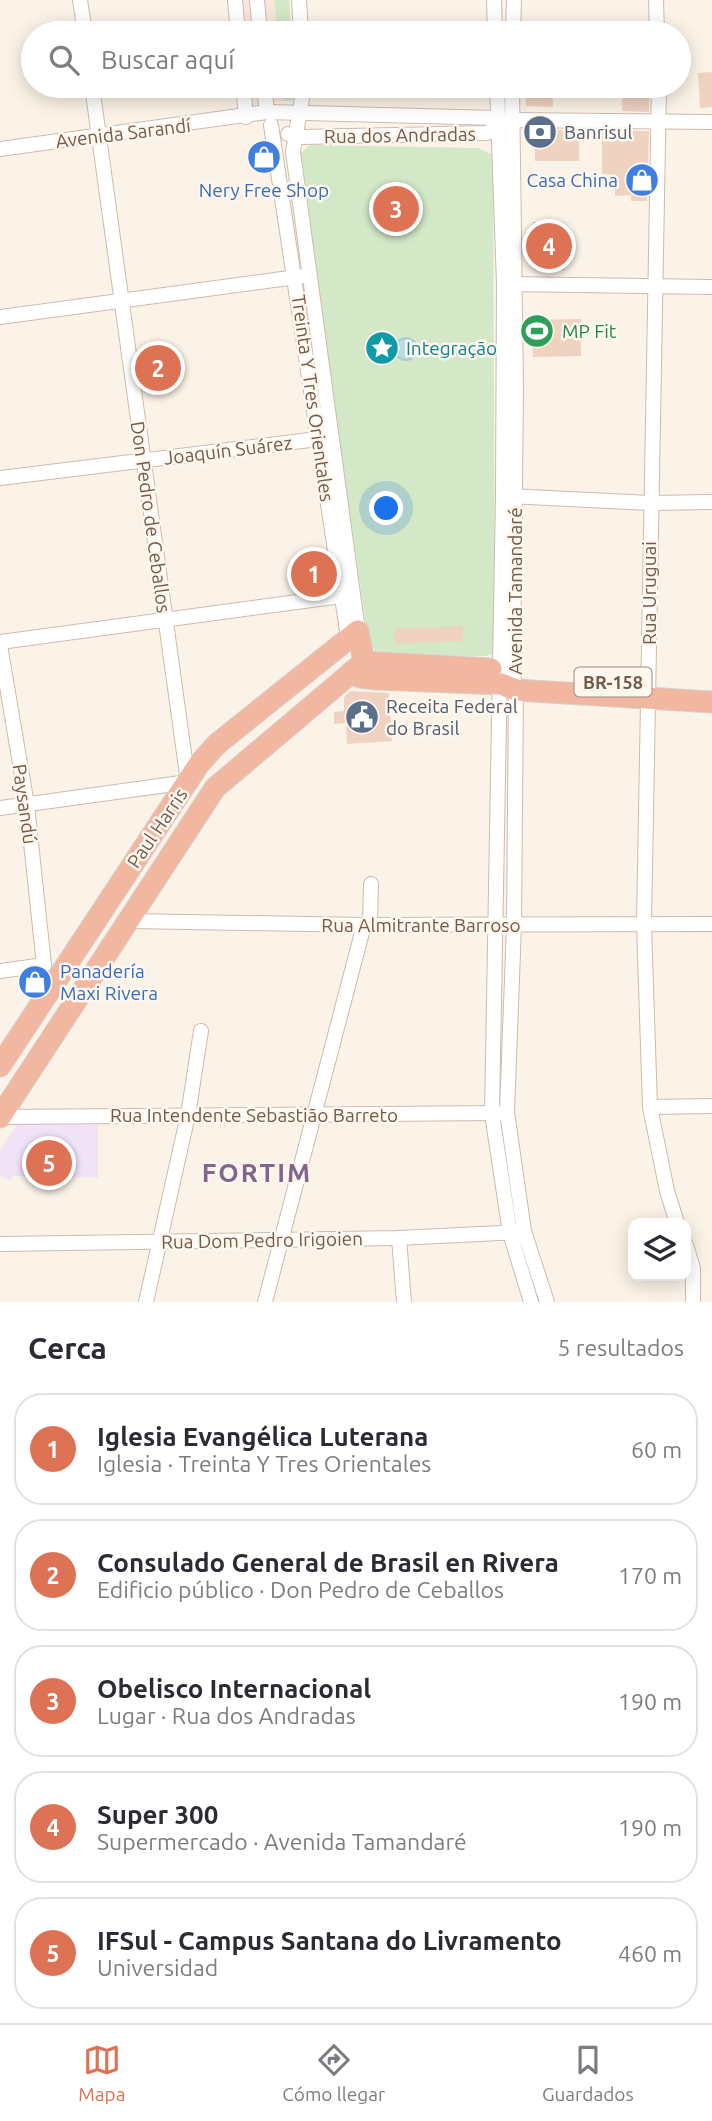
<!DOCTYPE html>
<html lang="es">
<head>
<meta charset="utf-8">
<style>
	:root { --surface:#fff; --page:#f2f2f3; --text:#2b2b33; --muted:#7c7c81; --line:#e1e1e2; --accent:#dd7354 }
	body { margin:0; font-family:Ubuntu,sans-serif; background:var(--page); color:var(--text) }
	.controls { position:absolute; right:21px; bottom:21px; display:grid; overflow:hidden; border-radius:14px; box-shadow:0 4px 18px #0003 }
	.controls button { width:63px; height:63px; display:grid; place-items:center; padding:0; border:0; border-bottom:2px solid var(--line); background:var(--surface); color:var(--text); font:35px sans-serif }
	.you { position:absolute; left:387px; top:509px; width:24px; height:24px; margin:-18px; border:5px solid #fff; border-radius:50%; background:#1a73e8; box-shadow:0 0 0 10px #1a73e833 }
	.badge { display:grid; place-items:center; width:46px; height:46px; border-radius:50%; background:var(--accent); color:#fff; font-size:23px; font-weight:700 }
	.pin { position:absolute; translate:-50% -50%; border:4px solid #fff; box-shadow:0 2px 7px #0006 }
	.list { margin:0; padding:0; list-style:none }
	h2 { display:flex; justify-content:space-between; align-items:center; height:91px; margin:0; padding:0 28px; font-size:30px }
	h2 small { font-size:23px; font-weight:400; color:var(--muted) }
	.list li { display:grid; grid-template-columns:46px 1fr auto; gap:21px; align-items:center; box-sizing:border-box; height:112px; margin:0 14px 14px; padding:0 14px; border:2px solid var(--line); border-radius:28px }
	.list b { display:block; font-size:26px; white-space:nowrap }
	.list p { margin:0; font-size:23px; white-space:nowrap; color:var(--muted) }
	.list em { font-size:23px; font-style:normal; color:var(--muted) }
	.icon { flex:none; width:38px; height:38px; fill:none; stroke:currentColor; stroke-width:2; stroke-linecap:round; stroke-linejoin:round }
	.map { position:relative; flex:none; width:712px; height:1302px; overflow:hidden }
	.search { position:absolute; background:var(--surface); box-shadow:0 4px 18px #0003; left:21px; right:21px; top:21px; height:77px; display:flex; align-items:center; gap:18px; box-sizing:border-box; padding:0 24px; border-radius:38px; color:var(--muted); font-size:26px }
	.sheet { height:721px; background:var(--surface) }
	nav { display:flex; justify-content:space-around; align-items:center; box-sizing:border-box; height:98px; border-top:2px solid var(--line); background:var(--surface); font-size:19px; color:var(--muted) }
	nav a { display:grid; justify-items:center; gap:4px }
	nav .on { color:var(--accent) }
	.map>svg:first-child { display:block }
	.commercial { fill:#fae5db }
	.education { fill:#f0e3f7 }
	.green { fill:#d3e8c6 }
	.water { fill:#bcdee3; stroke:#a3cdd5; stroke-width:2 }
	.building { fill:#efd3c0 }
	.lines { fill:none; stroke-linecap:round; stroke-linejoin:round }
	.minor-casing { stroke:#ccbbad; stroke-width:16 }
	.highway-casing { stroke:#d8d1cd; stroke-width:23 }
	.minor { stroke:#fff; stroke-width:14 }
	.highway { stroke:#f1b7a1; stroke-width:21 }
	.labels { text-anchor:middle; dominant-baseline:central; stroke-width:5; stroke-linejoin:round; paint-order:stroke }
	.shield { fill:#fef7ed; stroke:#9d897d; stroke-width:2 }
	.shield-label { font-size:18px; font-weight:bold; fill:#735a4d }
	.service-label { font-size:19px; fill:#4e5e75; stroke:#fef7ed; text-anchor:start }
	.street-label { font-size:19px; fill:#735a4d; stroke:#fef7ed }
	.shop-label { font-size:19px; fill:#366cbe; stroke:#fef7ed; text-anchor:end }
	.leisure-label { font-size:19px; fill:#27864d; stroke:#fef7ed; text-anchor:start }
	.culture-label { font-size:19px; fill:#0d838f; stroke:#fef7ed; text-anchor:start }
	.district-label { font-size:26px; font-weight:bold; letter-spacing:2px; fill:#81658f; stroke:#fef7ed }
</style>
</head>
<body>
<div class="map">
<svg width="712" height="1302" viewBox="0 0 712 1302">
	<rect width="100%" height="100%" fill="#fbf3e7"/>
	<g class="commercial">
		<polygon points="241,0 274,0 277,33 244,33"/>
		<polygon points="250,86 282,86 284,101 252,105"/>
	</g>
	<polygon class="education" points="18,1124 98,1125 98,1178 13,1176 11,1181 0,1176 0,1150"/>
	<g class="green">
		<polygon points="274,0 289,0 292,33 277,33"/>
		<polygon points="282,86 298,86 299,100 284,101"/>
		<polygon points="310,145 478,148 493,155 495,648 492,654 486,656 380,658 368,640 299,160 301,153"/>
	</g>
	<circle class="water" cx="406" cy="349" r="11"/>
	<g class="building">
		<polygon points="712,72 712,107 700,108 698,73"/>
		<polygon points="526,86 553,87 553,107 526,106"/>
		<polygon points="623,86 649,86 649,112 622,111"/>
		<polygon points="579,130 579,161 535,161 535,130"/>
		<polygon points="602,131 649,131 647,201 631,201 631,195 615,196 615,175 602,174"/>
		<polygon points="533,222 564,222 565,270 534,270"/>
		<polygon points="581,319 581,356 533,357 532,320"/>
		<polygon points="463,626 463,641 395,644 394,629"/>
		<polygon points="350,691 389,693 392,741 347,744 346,723 334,724 334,712 344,711 344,697"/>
	</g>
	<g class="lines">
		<g class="minor-casing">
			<g id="minor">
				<polyline points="80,0 85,33"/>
				<polyline points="235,0 238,33"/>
				<polyline points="257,0 260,33"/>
				<polyline points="299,0 301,33"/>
				<polyline points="494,0 495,33"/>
				<polyline points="656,0 657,33"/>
				<polyline points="513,33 514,0"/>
				<polyline points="92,86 188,782"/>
				<polyline points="243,86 246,117"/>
				<polyline points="264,86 267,112"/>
				<polyline points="304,86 293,152 358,631"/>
				<polyline points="497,86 504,284 503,496 492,1114 510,1233 531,1302"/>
				<polyline points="512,86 516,388 513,676 516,690 514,925 507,1112 524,1231 547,1302"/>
				<polyline points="659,86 644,925 650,1107 667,1191 677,1223"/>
				<polyline points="271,125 348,637"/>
				<polyline points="288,134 303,137 487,133 511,120 712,122"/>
				<polyline points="0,149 267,112 498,118"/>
				<polyline points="507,284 712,287"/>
				<polyline points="0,317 304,276"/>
				<polyline points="0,478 326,438"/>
				<polyline points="508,496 650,503 712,502"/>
				<polyline points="0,642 349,595"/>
				<polyline points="0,645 27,805 44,965"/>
				<polyline points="0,808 188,782"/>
				<polyline points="130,921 364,925 712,924"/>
				<polyline points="370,925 371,884"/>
				<polyline points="0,971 44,965"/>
				<polyline points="650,1107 712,1106"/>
				<polyline points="1,1117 499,1113"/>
				<polyline points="399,1238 404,1302"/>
				<polyline points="0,1244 399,1238 519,1232"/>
				<polyline points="686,1245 693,1268 693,1302"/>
				<polyline points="146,1302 188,1115 201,1031"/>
				<polyline points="265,1302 364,925"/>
			</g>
		</g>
		<g class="highway-casing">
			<g id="highway">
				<polyline points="364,662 491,669"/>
				<polyline points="352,672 360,677 376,679 501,684 516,690 712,702"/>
				<polyline points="0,1066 199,764 217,744 358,631 364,662"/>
				<polyline points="0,1117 215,788 364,662"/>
			</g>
		</g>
		<use href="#minor" class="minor"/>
		<use href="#highway" class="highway"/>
	</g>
	<defs>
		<g id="bank-disc" transform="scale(1.75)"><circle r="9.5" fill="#5c6f8a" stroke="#fef7ed"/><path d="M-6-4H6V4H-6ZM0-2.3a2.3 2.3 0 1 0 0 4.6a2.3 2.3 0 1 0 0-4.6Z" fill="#fff"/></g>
		<g id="shop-disc" transform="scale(1.75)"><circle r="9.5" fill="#3f7fe0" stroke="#fef7ed"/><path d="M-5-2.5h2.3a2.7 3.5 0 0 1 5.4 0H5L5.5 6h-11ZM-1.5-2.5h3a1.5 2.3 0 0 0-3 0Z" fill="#fff"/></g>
		<g id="stadium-disc" transform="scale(1.75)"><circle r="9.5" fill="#2e9e5b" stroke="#fef7ed"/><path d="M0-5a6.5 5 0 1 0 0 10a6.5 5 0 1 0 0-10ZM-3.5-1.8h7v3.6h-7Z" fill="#fff"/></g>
		<g id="sight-disc" transform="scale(1.75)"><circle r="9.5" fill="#0f9aa8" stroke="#fef7ed"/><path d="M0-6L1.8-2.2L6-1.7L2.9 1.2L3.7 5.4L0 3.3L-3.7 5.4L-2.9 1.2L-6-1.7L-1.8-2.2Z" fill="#fff"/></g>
		<g id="civic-disc" transform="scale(1.75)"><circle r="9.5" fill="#5c6f8a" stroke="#fef7ed"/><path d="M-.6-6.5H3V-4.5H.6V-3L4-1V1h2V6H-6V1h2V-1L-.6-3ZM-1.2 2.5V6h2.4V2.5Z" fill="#fff"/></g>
	</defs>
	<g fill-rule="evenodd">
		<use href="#bank-disc" x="540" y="132"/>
		<use href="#shop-disc" x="264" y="157"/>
		<use href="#shop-disc" x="642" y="180"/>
		<use href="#stadium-disc" x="537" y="331"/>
		<use href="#sight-disc" x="382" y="348"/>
		<use href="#civic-disc" x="362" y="717"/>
		<use href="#shop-disc" x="35" y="982"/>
	</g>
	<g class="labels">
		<rect class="shield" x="574.5" y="667.5" width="77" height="29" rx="5"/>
		<g class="shield-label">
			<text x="613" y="682">BR-158</text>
		</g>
		<g class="service-label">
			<text x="564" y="132">Banrisul</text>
			<text x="386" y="706">Receita Federal<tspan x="386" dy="22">do Brasil</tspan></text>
		</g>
		<g class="street-label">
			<text transform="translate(123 133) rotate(-7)">Avenida Sarandí</text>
			<text transform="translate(400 135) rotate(-1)">Rua dos Andradas</text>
			<text transform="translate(313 398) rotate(82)">Treinta Y Tres Orientales</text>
			<text transform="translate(228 450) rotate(-7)">Joaquín Suárez</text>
			<text transform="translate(151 517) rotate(82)">Don Pedro de Ceballos</text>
			<text transform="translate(515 591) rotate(-90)">Avenida Tamandaré</text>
			<text transform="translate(649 593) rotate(-90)">Rua Uruguai</text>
			<text transform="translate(25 804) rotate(82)">Paysandú</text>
			<text transform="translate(157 828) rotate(-56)">Paul Harris</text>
			<text x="421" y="925">Rua Almitrante Barroso</text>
			<text x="254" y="1115">Rua Intendente Sebastião Barreto</text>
			<text transform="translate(262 1240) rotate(-1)">Rua Dom Pedro Irigoien</text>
		</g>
		<g class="shop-label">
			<text x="618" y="180">Casa China</text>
			<text x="264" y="190" text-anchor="middle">Nery Free Shop</text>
			<text x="60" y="971" text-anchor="start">Panadería<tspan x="60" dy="22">Maxi Rivera</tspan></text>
		</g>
		<g class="leisure-label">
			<text x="562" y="331">MP Fit</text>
		</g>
		<g class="culture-label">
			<text x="406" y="348">Integração</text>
		</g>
		<g class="district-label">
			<text x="257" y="1172">FORTIM</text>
		</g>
	</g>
</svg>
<div class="controls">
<button><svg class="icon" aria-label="layers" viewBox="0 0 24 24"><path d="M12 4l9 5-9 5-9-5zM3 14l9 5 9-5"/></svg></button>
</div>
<div class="you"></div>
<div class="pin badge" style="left:314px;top:574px">1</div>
<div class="pin badge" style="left:158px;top:368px">2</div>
<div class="pin badge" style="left:396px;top:209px">3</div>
<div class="pin badge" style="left:549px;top:246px">4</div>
<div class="pin badge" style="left:49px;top:1163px">5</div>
<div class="search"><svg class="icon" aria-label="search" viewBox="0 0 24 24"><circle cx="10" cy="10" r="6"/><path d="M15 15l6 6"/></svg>Buscar aquí</div>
</div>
<section class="sheet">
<h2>Cerca<small>5 resultados</small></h2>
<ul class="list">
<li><span class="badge">1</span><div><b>Iglesia Evangélica Luterana</b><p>Iglesia · Treinta Y Tres Orientales</p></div><em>60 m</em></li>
<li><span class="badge">2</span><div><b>Consulado General de Brasil en Rivera</b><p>Edificio público · Don Pedro de Ceballos</p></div><em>170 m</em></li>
<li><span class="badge">3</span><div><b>Obelisco Internacional</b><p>Lugar · Rua dos Andradas</p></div><em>190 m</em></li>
<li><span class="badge">4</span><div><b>Super 300</b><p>Supermercado · Avenida Tamandaré</p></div><em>190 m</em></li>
<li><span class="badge">5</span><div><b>IFSul - Campus Santana do Livramento</b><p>Universidad</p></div><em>460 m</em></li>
</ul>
</section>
<nav>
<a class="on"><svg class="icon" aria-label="map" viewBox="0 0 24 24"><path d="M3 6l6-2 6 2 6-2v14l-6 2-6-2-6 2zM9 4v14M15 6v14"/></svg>Mapa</a>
<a><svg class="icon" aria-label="directions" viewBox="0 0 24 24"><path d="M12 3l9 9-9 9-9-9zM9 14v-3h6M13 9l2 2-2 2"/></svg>Cómo llegar</a>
<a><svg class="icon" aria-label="saved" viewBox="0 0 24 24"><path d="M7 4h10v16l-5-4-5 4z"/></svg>Guardados</a>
</nav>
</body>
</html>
